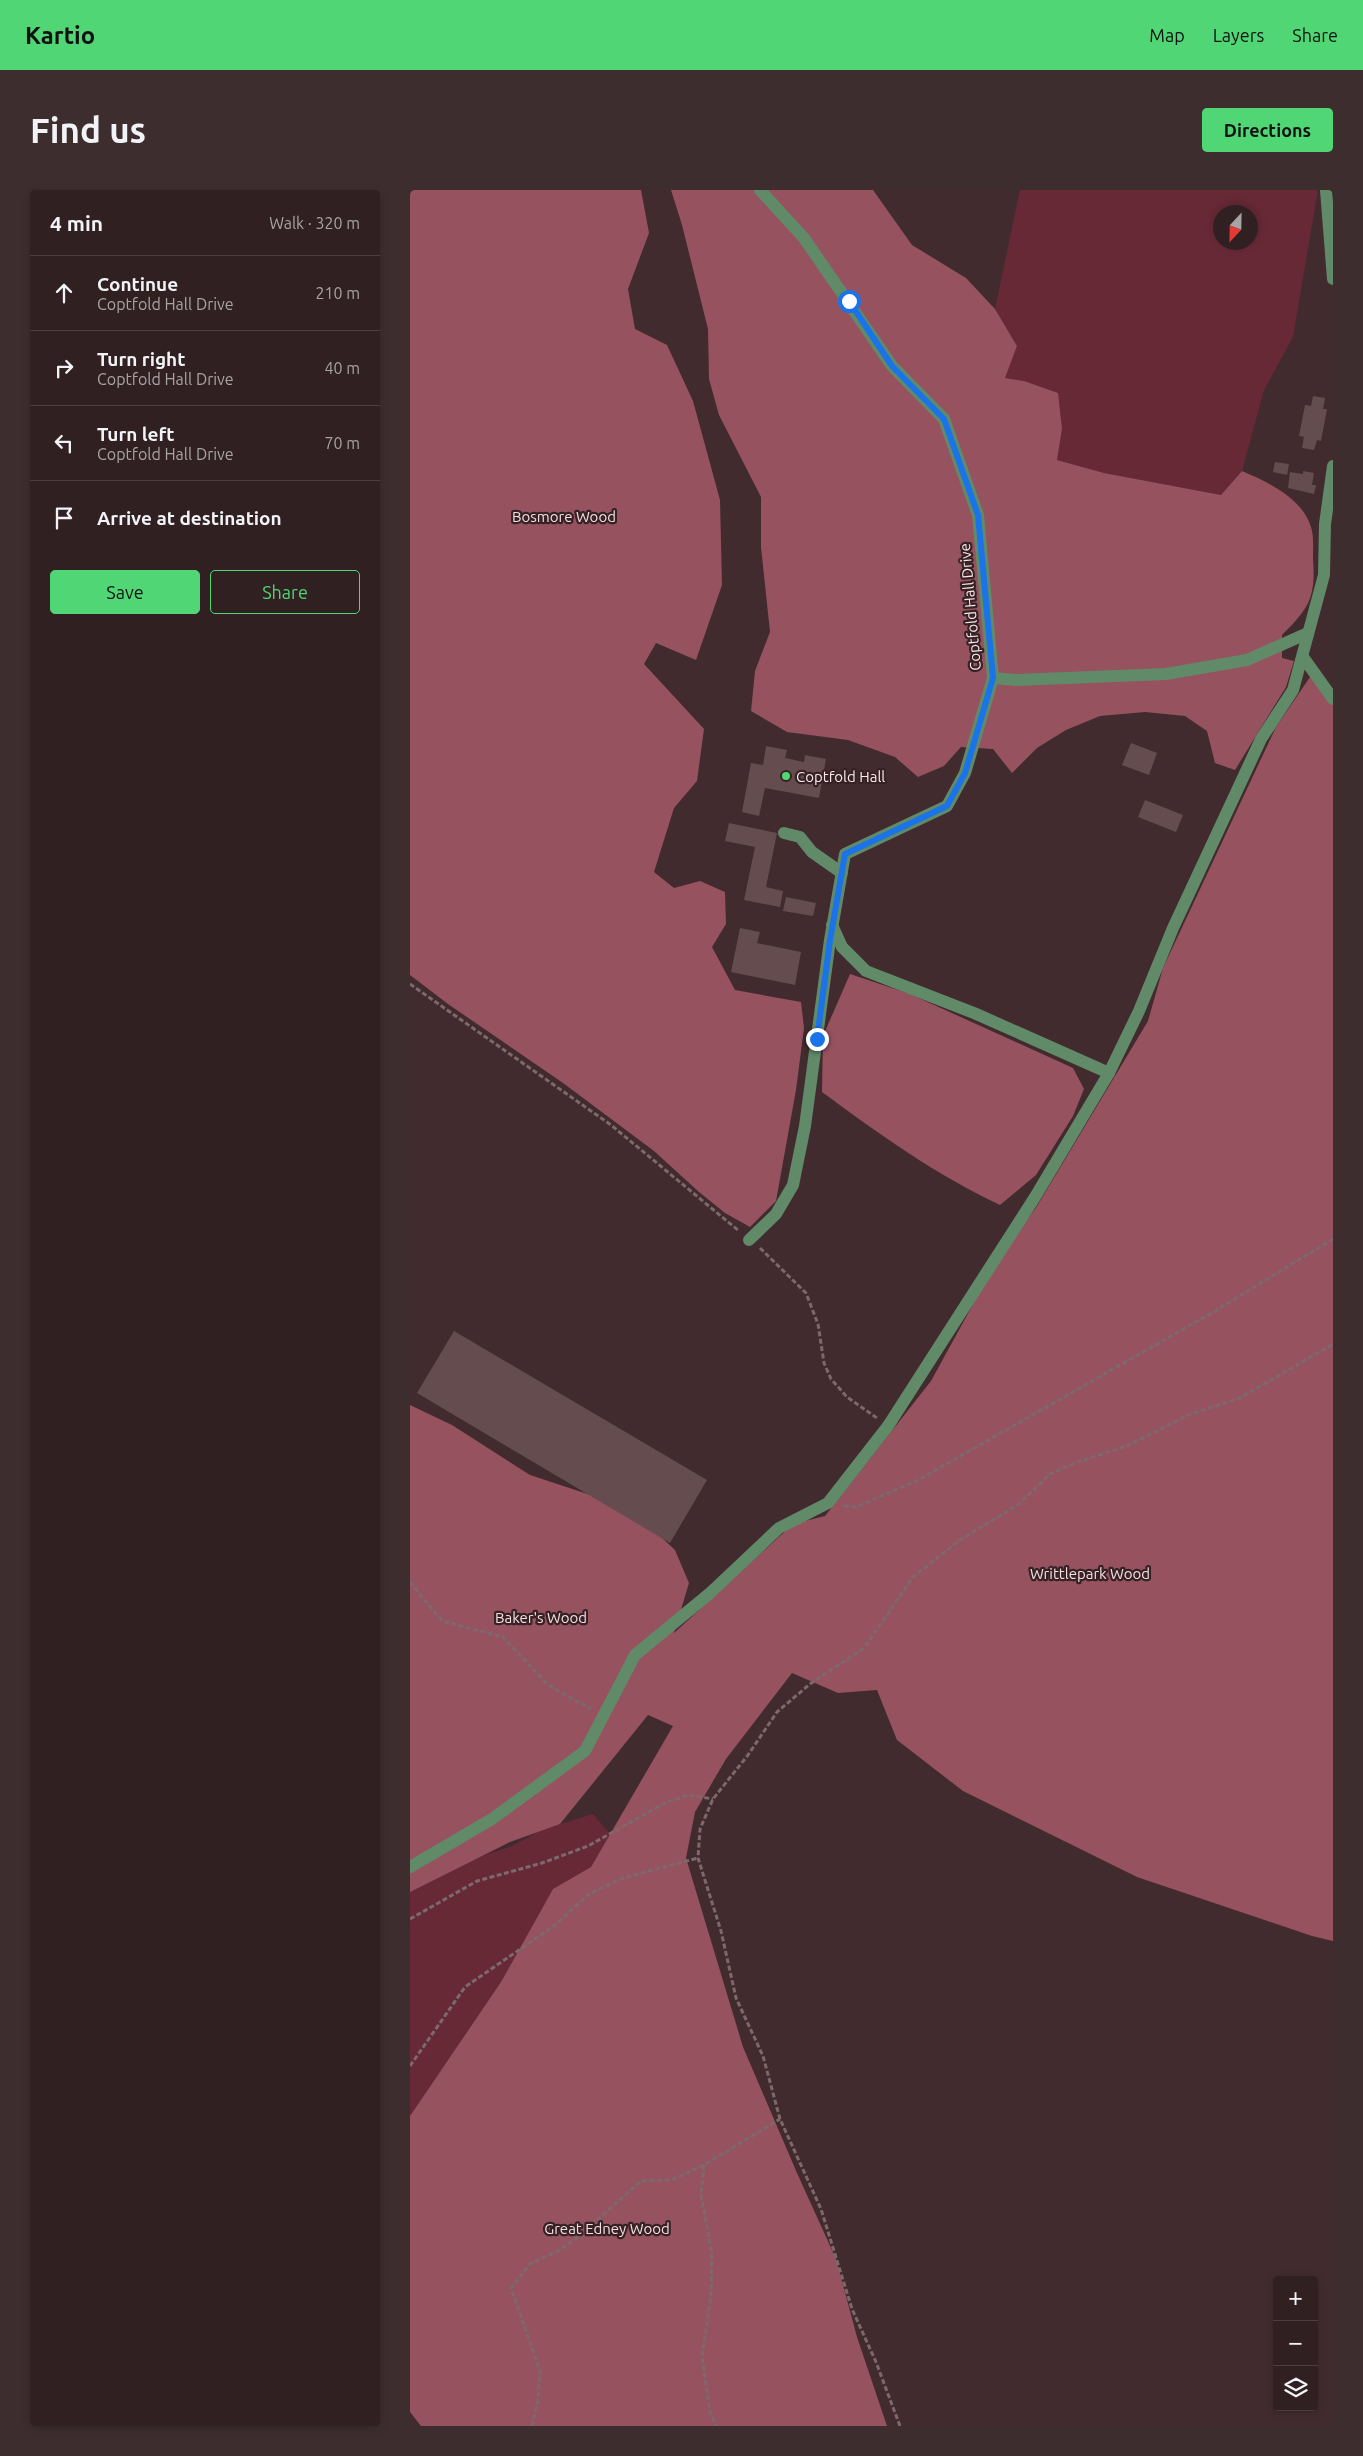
<!DOCTYPE html>
<html lang="en">
<head>
<meta charset="utf-8">
<style>
	:root { --surface:#312022; --page:#3d2d2f; --text:#f1f3f6; --muted:#a8a3a5; --line:#4c3e40; --accent:#50d674 }
	body { margin:0; font-family:Ubuntu,sans-serif; background:var(--page); color:var(--text) }
	.controls { position:absolute; right:15px; bottom:15px; display:grid; overflow:hidden; border-radius:5px; box-shadow:0 2px 8px #0003 }
	.controls button { width:45px; height:45px; display:grid; place-items:center; padding:0; border:0; border-bottom:1px solid var(--line); background:var(--surface); color:var(--text); font:25px sans-serif }
	.compass { position:absolute; left:803px; top:15px; width:45px; height:45px; border-radius:50%; background:var(--surface); box-shadow:0 2px 8px #0003; rotate:202deg }
	.stop { position:absolute; width:15px; height:15px; margin:-11px; border:4px solid #1a73e8; border-radius:50%; background:#fff }
	.stop.end { background:#1a73e8; border-color:#fff; box-shadow:0 1px 5px #0008 }
	.list { margin:0; padding:0; list-style:none }
	h2 { display:flex; justify-content:space-between; align-items:center; height:65px; margin:0; padding:0 20px; font-size:21px }
	h2 small { font-size:16px; font-weight:400; color:var(--muted) }
	.list li { display:grid; grid-template-columns:32px 1fr auto; gap:15px; align-items:center; box-sizing:border-box; height:75px; padding:0 20px; border-top:1px solid var(--line) }
	.list b { display:block; font-size:19px; white-space:nowrap }
	.list p { margin:0; font-size:16px; white-space:nowrap; color:var(--muted) }
	.list em { font-size:16px; font-style:normal; color:var(--muted) }
	.actions { display:flex; gap:10px; padding:15px 20px }
	.actions a { flex:1; padding:11px 0; border:1px solid var(--accent); border-radius:5px; text-align:center; font-size:18px; color:var(--accent) }
	.actions .main { background:var(--accent); color:#111 }
	.icon { flex:none; width:28px; height:28px; fill:none; stroke:currentColor; stroke-width:2; stroke-linecap:round; stroke-linejoin:round }
	.map { position:relative; flex:none; width:923px; height:2236px; overflow:hidden; border-radius:5px }
	header { display:flex; align-items:center; gap:30px; box-sizing:border-box; height:70px; padding:0 25px; background:var(--accent); color:#111 }
	header strong { font-size:24px }
	nav { display:flex; gap:28px; margin-inline-start:auto; font-size:18px }
	.intro { display:flex; align-items:center; justify-content:space-between; box-sizing:border-box; height:120px; padding:0 30px }
	h1 { margin:0; font-size:35px }
	.button { padding:12px 22px; border-radius:5px; background:var(--accent); color:#111; font-size:18px; font-weight:700 }
	main { display:flex; gap:30px; padding:0 30px }
	aside { flex:1; background:var(--surface); border-radius:5px; box-shadow:0 2px 8px #0003 }
	.map>svg:first-child { display:block }
	.green { fill:#672936; fill-rule:evenodd }
	.forest { fill:#96525e }
	.building { fill:#654c4f }
	.lines { fill:none; stroke-linecap:round; stroke-linejoin:round }
	.path { stroke:#7d696b; stroke-width:3; stroke-dasharray:5 2.5; stroke-linecap:butt }
	.minor { stroke:#618a68; stroke-width:12 }
	.route { stroke:#1a73e8; stroke-width:6 }
	.poi-dot { fill:#50d674; stroke:#362124; stroke-width:2 }
	.labels { text-anchor:middle; dominant-baseline:central; stroke-width:4.5; stroke-linejoin:round; paint-order:stroke }
	.park-label { font-size:15px; fill:#f4dee1; stroke:#362124 }
	.street-label { font-size:15px; fill:#f8e8ea; stroke:#362124 }
	.poi-label { font-size:15px; fill:#f8e8ea; stroke:#362124; text-anchor:start }
</style>
</head>
<body>
<header>
<strong>Kartio</strong>
<nav><a>Map</a><a>Layers</a><a>Share</a></nav>
</header>
<div class="intro"><h1>Find us</h1><a class="button">Directions</a></div>
<main>
<aside>
<h2>4 min<small>Walk · 320 m</small></h2>
<ul class="list">
<li><svg class="icon" aria-label="ahead" viewBox="0 0 24 24"><path d="M12 20V5M6 11l6-6 6 6"/></svg><div><b>Continue</b><p>Coptfold Hall Drive</p></div><em>210 m</em></li>
<li><svg class="icon" aria-label="right" viewBox="0 0 24 24"><path d="M7 20v-9h11M14 6l5 5-5 5"/></svg><div><b>Turn right</b><p>Coptfold Hall Drive</p></div><em>40 m</em></li>
<li><svg class="icon" aria-label="left" viewBox="0 0 24 24"><path d="M17 20v-9H6M10 6l-5 5 5 5"/></svg><div><b>Turn left</b><p>Coptfold Hall Drive</p></div><em>70 m</em></li>
<li><svg class="icon" aria-label="arrive" viewBox="0 0 24 24"><path d="M6 21V4h12l-3 4 3 4H6"/></svg><div><b>Arrive at destination</b></div></li>
</ul>
<div class="actions"><a class="main">Save</a><a>Share</a></div>
</aside>
<div class="map">
<svg width="923" height="2236" viewBox="0 0 923 2236">
	<rect width="100%" height="100%" fill="#412b2e"/>
	<g class="green">
		<path d="M 610,0 L 908,0 L 883,147 L 854,200 L 832,281 L 811,305 L 694,283 L 647,270 L 652,238 L 614,191 L 595,188 L 607,156 L 585,119 ZM 811,22 L 841,22 L 841,52 L 811,52 Z"/>
		<polygon points="183,1624 200,1644 181,1677 143,1699 91,1792 0,1926 0,1690 102,1656 131,1640"/>
	</g>
	<g class="forest">
		<polygon points="0,0 231,0 239,43 218,99 225,139 257,155 283,211 310,310 312,395 286,470 246,453 234,474 294,539 287,591 264,618 244,682 264,698 290,691 315,702 316,734 302,757 325,800 391,812 394,838 386,900 366,1011 340,1037 315,1023 289,1002 244,961 153,893 38,814 0,785"/>
		<path d="M 261,0 L 463,0 L 502,55 L 556,88 L 585,119 L 607,156 L 595,188 L 614,191 L 648,203 L 652,239 L 647,270 L 694,283 L 811,305 L 832,281 C 858,292 892,308 901,337 C 904,346 903,359 903,368 C 906,408 899,418 872,445 L 872,468 L 884,471 L 876,497 L 825,580 L 805,573 L 797,541 L 775,526 L 735,522 L 690,526 L 656,540 L 627,558 L 602,583 L 583,559 L 551,557 L 534,576 L 508,587 L 485,567 L 438,550 L 377,542 L 341,521 L 345,481 L 360,442 L 351,357 L 351,307 L 309,225 L 299,189 L 298,139 L 272,35 Z"/>
		<polygon points="900,487 923,500 923,1751 902,1746 727,1687 553,1601 487,1550 467,1500 428,1503 382,1483 316,1569 285,1622 276,1668 333,1857 387,1983 426,2069 447,2147 477,2236 11,2236 0,2222 0,1926 91,1792 143,1699 181,1677 263,1536 238,1525 150,1634 100,1652 0,1702 0,1215 42,1235 120,1285 220,1318 265,1360 279,1393 264,1443 383,1334 415,1326 521,1191 584,1076 627,1016 738,831 753,778 866,537"/>
		<path d="M 440,784 L 500,804 L 663,878 L 674,899 L 663,926 L 626,985 L 590,1015 C 526,985 469,944 412,902 L 413,846 Z"/>
	</g>
	<g class="building">
		<polygon points="903,206 915,208 913,219 917,219 911,251 907,250 904,260 892,258 894,247 889,246 895,215 901,216"/>
		<polygon points="865,272 879,274 877,285 863,282"/>
		<polygon points="893,281 904,283 902,295 906,295 904,304 878,298 880,282 893,284"/>
		<polygon points="721,553 747,563 739,585 712,575"/>
		<polygon points="356,556 377,560 375,568 394,572 395,565 416,569 409,608 355,598 349,626 332,622 341,573 353,575"/>
		<polygon points="735,610 773,625 766,642 728,627"/>
		<polygon points="319,633 367,643 356,697 373,701 370,717 334,710 345,657 315,651"/>
		<polygon points="376,707 406,713 403,726 373,721"/>
		<polygon points="330,738 350,742 347,753 391,762 385,795 321,782"/>
		<polygon points="44,1141 297,1290 260,1353 7,1203"/>
	</g>
	<g class="lines">
		<g class="path">
			<polyline points="0,794 201,935 329,1041"/>
			<polyline points="350,1058 396,1103 408,1134 414,1173 421,1189 437,1207 467,1228"/>
			<polyline points="434,1316 446,1317 510,1289 805,1121 923,1049"/>
			<polyline points="0,1392 32,1431 93,1447 138,1495 181,1519"/>
			<polyline points="0,1729 67,1691 132,1673 178,1656 255,1613 278,1605 303,1609"/>
			<polyline points="0,1876 55,1797 144,1736 179,1704 213,1688 288,1668"/>
			<polyline points="294,1975 291,2005 302,2065 301,2106 292,2167 300,2222 307,2236"/>
			<polyline points="122,2236 128,2210 130,2181 101,2098 120,2074 148,2061 167,2048 231,1991 261,1990 294,1975 370,1929"/>
			<polyline points="490,2236 466,2172 442,2119 411,2019 370,1929 353,1866 326,1808 311,1741 288,1668 290,1639 303,1609 338,1565 367,1522 400,1494 454,1458 503,1387 550,1350 609,1314 640,1284 665,1273 719,1255 781,1224 830,1208 923,1154"/>
		</g>
		<g class="minor">
			<polyline points="916,0 923,89"/>
			<polyline points="893,467 923,509"/>
			<polyline points="583,488 606,490 756,484 837,470 898,443"/>
			<polyline points="374,643 390,647 402,662 432,683"/>
			<polyline points="422,735 432,757 456,781 564,823 699,883"/>
			<polyline points="339,1050 366,1024 383,995 395,936 420,750 435,664 537,616 555,583 583,488 568,325 534,229 482,176 394,48 350,0"/>
			<polyline points="0,1677 82,1629 175,1561 225,1465 299,1404 369,1338 418,1313 478,1236 625,1007 699,883 729,821 763,738 851,549 883,500 914,385 915,334 923,276"/>
		</g>
	</g>
	<g class="lines">
		<polyline class="route" points="407,849 420,750 435,664 537,616 555,583 583,488 568,325 534,229 482,176 439,111"/>
	</g>
	<circle class="poi-dot" cx="376" cy="586" r="5"/>
	<g class="labels">
		<g class="park-label">
			<text x="154" y="326">Bosmore Wood</text>
			<text x="680" y="1383">Writtlepark Wood</text>
			<text x="131" y="1427">Baker's Wood</text>
			<text x="197" y="2038">Great Edney Wood</text>
		</g>
		<g class="street-label">
			<text transform="translate(560 417) rotate(-95)">Coptfold Hall Drive</text>
		</g>
		<g class="poi-label">
			<text x="386" y="586">Coptfold Hall</text>
		</g>
	</g>
</svg>
<div class="controls">
<button>+</button>
<button>−</button>
<button><svg class="icon" aria-label="layers" viewBox="0 0 24 24"><path d="M12 4l9 5-9 5-9-5zM3 14l9 5 9-5"/></svg></button>
</div>
<svg class="compass" viewBox="-18 -18 36 36"><path d="M0-13l5 13h-10z" fill="#e53935"/><path d="M0 13l5-13h-10z" fill="#a8a3a5"/></svg>
<div class="stop" style="left:439px;top:111px"></div>
<div class="stop end" style="left:407px;top:849px"></div>
</div>
</main>
</body>
</html>
